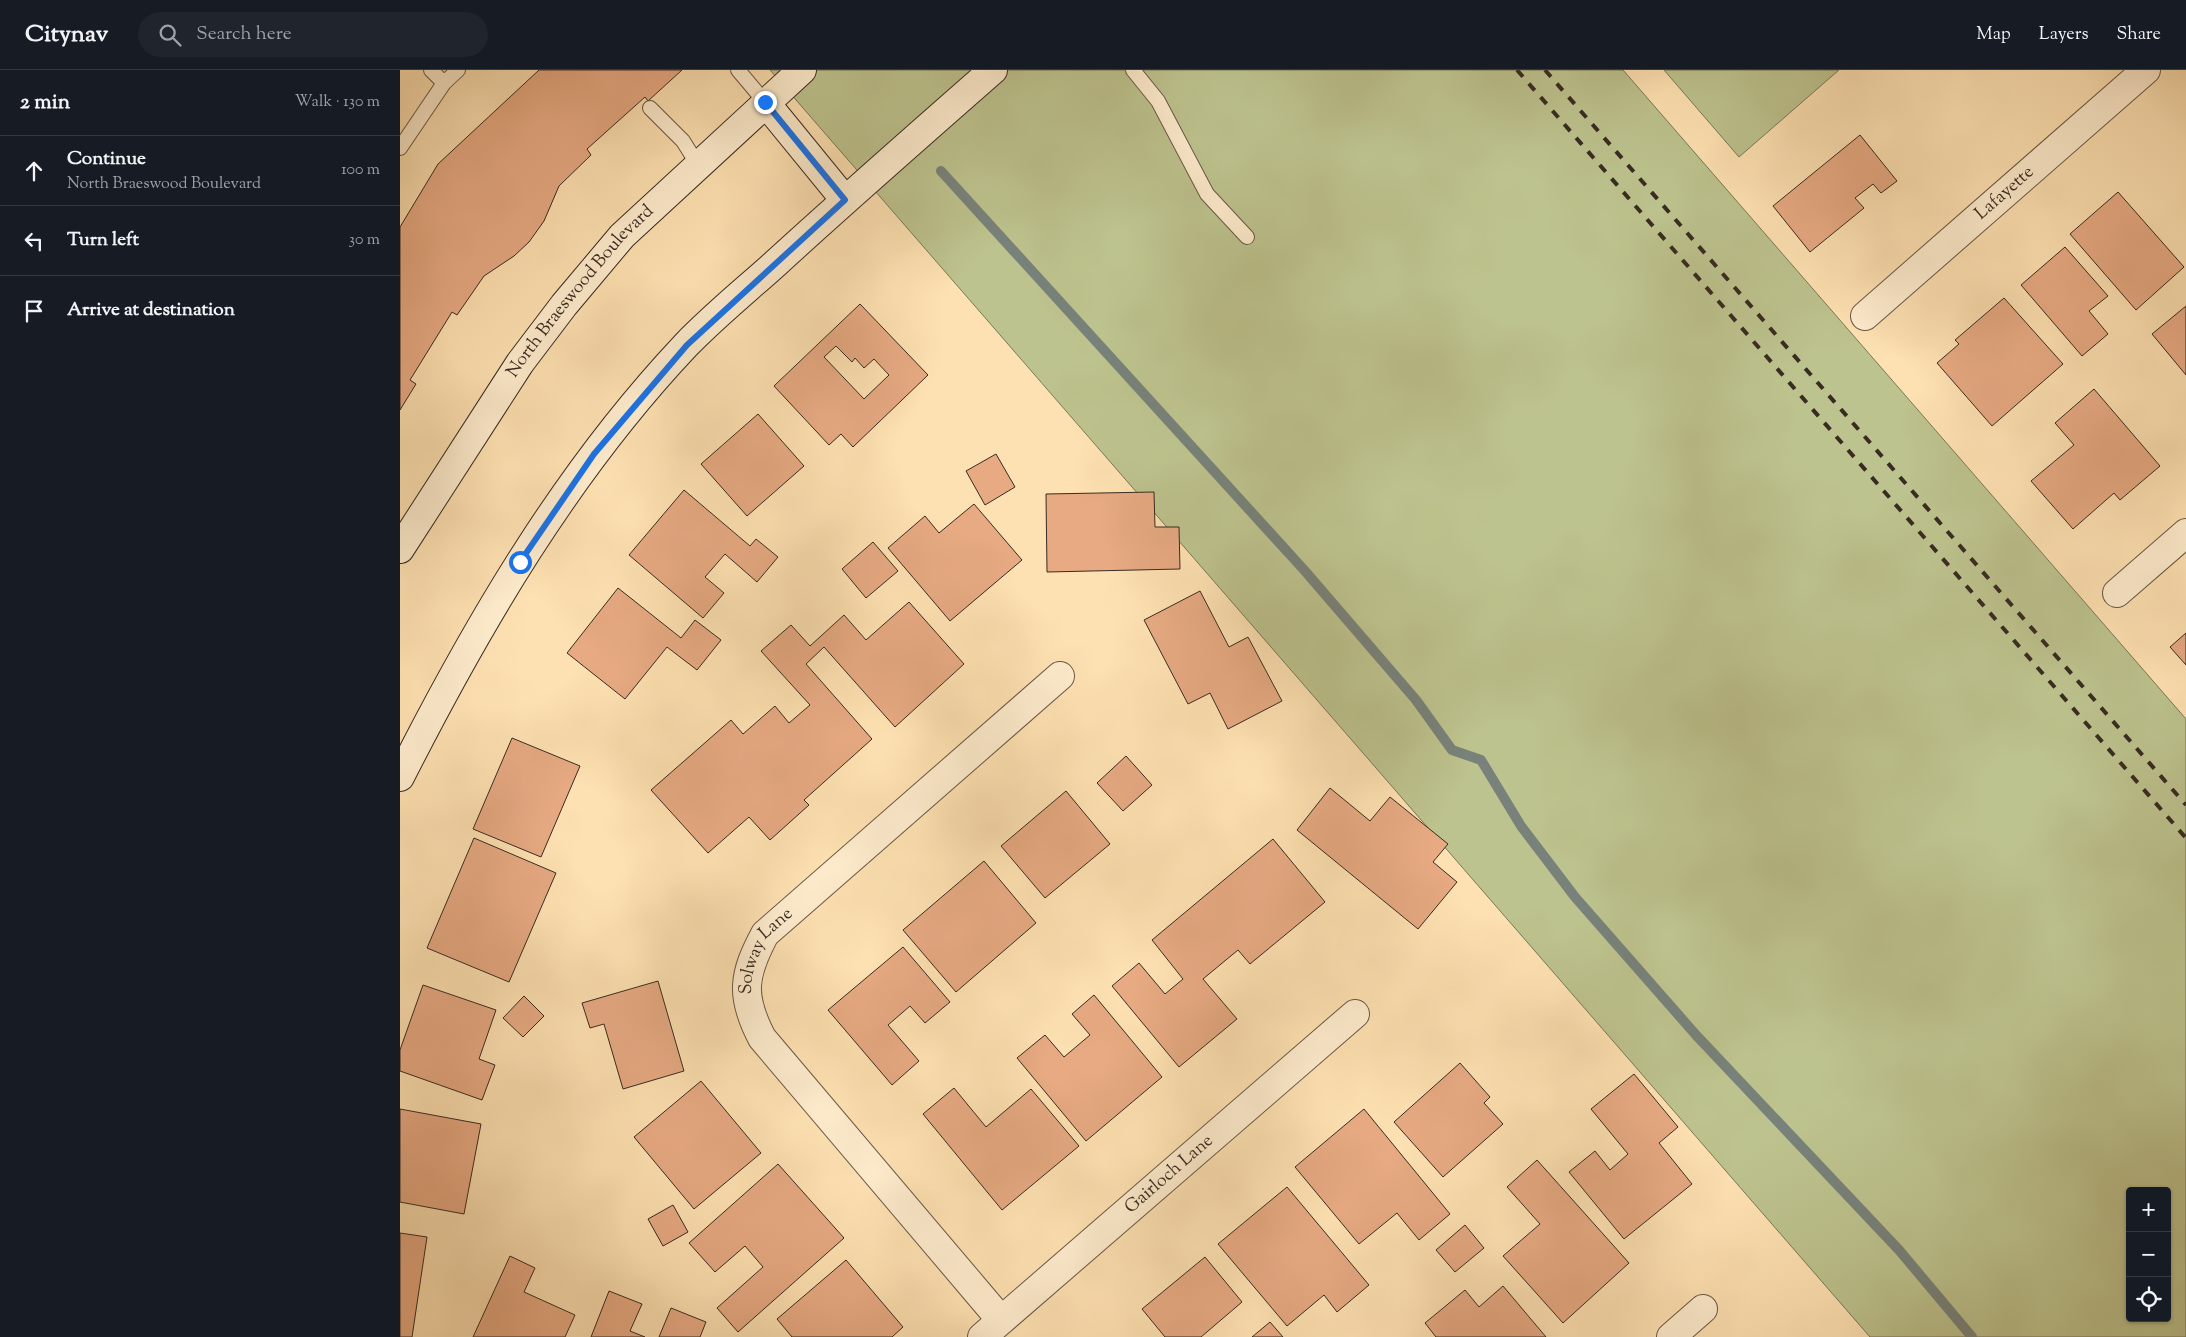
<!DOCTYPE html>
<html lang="en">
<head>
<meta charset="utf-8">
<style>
	:root { --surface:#171b24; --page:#20242c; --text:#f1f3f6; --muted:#9ea1a6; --line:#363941 }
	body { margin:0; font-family:"Sorts Mill Goudy",serif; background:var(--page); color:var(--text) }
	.controls { position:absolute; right:15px; bottom:15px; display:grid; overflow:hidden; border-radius:5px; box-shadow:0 1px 4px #0004 }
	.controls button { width:45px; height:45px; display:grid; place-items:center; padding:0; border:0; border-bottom:1px solid var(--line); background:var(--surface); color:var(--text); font:25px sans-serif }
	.stop { position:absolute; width:15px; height:15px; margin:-11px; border:4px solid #1a73e8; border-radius:50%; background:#fff }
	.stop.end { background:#1a73e8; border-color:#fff; box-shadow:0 1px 5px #0008 }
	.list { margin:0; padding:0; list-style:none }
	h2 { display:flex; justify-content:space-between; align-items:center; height:65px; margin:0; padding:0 20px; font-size:21px }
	h2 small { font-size:16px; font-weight:400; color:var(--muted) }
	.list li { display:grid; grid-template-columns:32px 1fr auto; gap:15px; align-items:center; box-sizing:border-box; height:70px; padding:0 20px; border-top:1px solid var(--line) }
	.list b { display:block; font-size:19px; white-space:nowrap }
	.list p { margin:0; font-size:16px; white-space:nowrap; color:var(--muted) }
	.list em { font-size:16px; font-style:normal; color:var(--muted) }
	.icon { flex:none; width:28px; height:28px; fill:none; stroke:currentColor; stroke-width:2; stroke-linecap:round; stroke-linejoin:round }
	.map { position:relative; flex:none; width:1786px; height:1267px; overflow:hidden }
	header { display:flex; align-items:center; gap:30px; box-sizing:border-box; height:70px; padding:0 25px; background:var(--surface); border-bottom:1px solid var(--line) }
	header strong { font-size:24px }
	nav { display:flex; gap:28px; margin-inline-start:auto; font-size:18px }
	.search { width:350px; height:45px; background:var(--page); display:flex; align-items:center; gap:12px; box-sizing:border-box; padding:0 18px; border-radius:28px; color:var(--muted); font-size:19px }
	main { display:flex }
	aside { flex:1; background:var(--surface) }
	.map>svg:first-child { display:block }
	.green { fill:#bdc38e; stroke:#7a7758; fill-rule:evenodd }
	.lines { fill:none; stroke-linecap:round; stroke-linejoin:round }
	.stream { stroke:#78827a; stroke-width:10 }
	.building { fill:#e7aa83; stroke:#382b22; fill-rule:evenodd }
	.lane-casing { stroke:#6a5846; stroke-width:16 }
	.street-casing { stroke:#6a5846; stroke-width:30 }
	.secondary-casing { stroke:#382b22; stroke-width:30 }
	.lane { stroke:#feeccd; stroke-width:14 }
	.street { stroke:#feeccd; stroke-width:28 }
	.secondary { stroke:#feeccd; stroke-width:28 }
	.rail { stroke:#382b22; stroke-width:4; stroke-dasharray:9 9; stroke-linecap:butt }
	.route { stroke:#1a73e8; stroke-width:6 }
	.labels { text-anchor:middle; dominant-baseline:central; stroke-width:4; stroke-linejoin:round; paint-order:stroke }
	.street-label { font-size:18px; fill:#382b22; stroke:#feeccd }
</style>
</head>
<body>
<header>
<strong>Citynav</strong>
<div class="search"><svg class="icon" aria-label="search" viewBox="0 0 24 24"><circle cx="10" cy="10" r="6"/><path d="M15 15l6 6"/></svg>Search here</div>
<nav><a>Map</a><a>Layers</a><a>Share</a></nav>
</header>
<main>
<aside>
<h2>2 min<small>Walk · 130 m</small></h2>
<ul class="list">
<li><svg class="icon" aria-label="ahead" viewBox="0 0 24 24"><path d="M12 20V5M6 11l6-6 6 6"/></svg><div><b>Continue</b><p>North Braeswood Boulevard</p></div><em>100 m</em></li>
<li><svg class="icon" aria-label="left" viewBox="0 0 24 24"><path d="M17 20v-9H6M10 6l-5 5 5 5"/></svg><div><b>Turn left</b></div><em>30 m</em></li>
<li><svg class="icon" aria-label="arrive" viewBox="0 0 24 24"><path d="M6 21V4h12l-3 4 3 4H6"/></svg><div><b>Arrive at destination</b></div></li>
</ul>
</aside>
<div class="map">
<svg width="1786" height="1267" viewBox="0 0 1786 1267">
	<rect width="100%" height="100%" fill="#fee1b2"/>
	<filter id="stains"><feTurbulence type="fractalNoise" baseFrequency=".004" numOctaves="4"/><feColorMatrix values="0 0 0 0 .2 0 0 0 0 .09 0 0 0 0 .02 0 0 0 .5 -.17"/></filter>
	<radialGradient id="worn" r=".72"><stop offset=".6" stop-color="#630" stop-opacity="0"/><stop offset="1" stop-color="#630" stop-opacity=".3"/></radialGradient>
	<g class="green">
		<path d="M 370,0 L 1223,0 L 1786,649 L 1786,1267 L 1470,1267 ZM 1730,1121 L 1767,1121 L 1767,1248 L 1730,1248 Z"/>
		<polygon points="1264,0 1439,0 1339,87"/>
	</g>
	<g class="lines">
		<polyline class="stream" points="541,101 905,501 1016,630 1052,680 1081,690 1121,756 1175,827 1296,965 1499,1180 1572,1267"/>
	</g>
	<g class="building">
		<polygon points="139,0 282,0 248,31 245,27 187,79 191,85 159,116 144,151 129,172 114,186 84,206 57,245 52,242 10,310 16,314 0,340 0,157 38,94"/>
		<polygon points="1460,65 1497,111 1481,123 1473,114 1455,128 1464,138 1410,182 1373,136"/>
		<polygon points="1718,122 1784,197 1736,240 1670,164"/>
		<polygon points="1665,177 1708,226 1689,241 1708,264 1682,286 1621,215"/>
		<polygon points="1604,228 1663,294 1592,356 1537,293 1559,274 1555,270"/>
		<path d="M 460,234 L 528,305 L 453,377 L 441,364 L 429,375 L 374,316 ZM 436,276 L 452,292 L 455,288 L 464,298 L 474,289 L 489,305 L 464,329 L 424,287 Z"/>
		<polygon points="1786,236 1786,305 1752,264"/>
		<polygon points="1694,319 1760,396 1720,430 1714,423 1673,459 1631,411 1674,375 1655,353"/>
		<polygon points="358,344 404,396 347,446 301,394"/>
		<polygon points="596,384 615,417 585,435 566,401"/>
		<polygon points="284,420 350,476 356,469 378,487 357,512 325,484 305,507 324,523 303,548 229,485"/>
		<polygon points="754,422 755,457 779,457 780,499 647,502 646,424"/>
		<polygon points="574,434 622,490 550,551 488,478 525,446 539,463"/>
		<polygon points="473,472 498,501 466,528 442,499"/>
		<polygon points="218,518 281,568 295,550 321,570 297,600 267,577 225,629 167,583"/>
		<polygon points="800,521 829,577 848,567 882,631 828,659 810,623 788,634 744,550"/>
		<polygon points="509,532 564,594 495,657 424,577 406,594 472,669 404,730 409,735 370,770 349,747 308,783 251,720 331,650 343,664 375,636 389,653 410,635 361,581 391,555 410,576 444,545 466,570"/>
		<polygon points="1786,563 1786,595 1770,577"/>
		<polygon points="112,668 180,696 141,787 73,759"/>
		<polygon points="726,686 752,715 723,741 697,713"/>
		<polygon points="930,718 970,751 990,727 1048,774 1033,792 1057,812 1018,859 897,760"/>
		<polygon points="666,721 710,774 645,828 601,776"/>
		<polygon points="74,768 156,803 109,912 27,878"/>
		<polygon points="873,769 925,832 850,894 838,880 803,909 837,949 779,997 712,916 739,893 765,924 783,909 752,870"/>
		<polygon points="584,791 636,853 556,922 503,860"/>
		<polygon points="503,877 550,932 525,953 510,936 488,955 519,991 492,1015 428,940"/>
		<polygon points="258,911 284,1001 223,1019 204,954 190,958 182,933"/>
		<polygon points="23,915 96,940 79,989 95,995 82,1030 0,1001 0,980"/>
		<polygon points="694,925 762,1007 686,1071 617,988 645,965 664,987 690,965 672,944"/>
		<polygon points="124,926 144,946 123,967 103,948"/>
		<polygon points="1060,993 1090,1027 1084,1033 1103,1054 1043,1107 994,1052"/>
		<polygon points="1234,1004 1278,1057 1259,1073 1292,1114 1224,1169 1169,1102 1195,1081 1210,1100 1228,1084 1191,1039"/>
		<polygon points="301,1011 361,1083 294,1139 234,1067"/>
		<polygon points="554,1018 586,1057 631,1019 679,1076 602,1140 523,1044"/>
		<polygon points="0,1039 81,1054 64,1144 0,1132"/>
		<polygon points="964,1039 1050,1144 1019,1170 997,1143 959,1174 895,1097"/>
		<polygon points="1137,1090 1229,1193 1163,1253 1103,1186 1140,1154 1107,1117"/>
		<polygon points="378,1094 444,1168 338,1262 317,1238 363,1197 345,1176 315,1202 289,1173"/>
		<polygon points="887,1117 969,1215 937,1242 924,1225 887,1256 818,1174"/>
		<polygon points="273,1135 288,1162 263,1176 248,1149"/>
		<polygon points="1065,1155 1084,1178 1055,1202 1036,1180"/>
		<polygon points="0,1163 27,1167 12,1267 0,1267"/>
		<polygon points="110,1186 135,1198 124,1222 175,1245 165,1267 73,1267"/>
		<polygon points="805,1187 842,1232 801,1267 765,1267 742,1239"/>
		<polygon points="446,1190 503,1257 492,1267 392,1267 377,1249"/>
		<polygon points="1103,1216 1146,1267 1036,1267 1025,1253 1065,1220 1079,1237"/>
		<polygon points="209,1221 242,1234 230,1261 245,1267 191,1267"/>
		<polygon points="271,1238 306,1252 300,1267 259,1267"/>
		<polygon points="870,1252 883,1267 852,1267"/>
	</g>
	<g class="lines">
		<g class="lane-casing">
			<g id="lane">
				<polyline points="31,0 44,13"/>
				<polyline points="338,0 365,32"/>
				<polyline points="733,0 758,31 807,124 847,167"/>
				<polyline points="250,38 283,71 298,95"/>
				<polyline points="0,78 44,13 58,0"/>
			</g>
		</g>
		<g class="street-casing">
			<g id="street">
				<path id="s1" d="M 1465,246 L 1746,0"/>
				<polyline points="1717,523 1786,463"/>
				<path id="s2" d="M 601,1250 L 362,968 C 340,926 343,905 365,864 L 660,606"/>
				<path id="s3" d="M 582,1267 L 955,944"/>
				<polyline points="1271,1267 1303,1239"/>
			</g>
		</g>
		<g class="secondary-casing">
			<g id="secondary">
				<polyline points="365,32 445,130"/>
				<path id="s4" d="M 0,479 L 120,293 L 164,235 L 222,166 L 402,0"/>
				<path d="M 0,707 C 78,553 167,401 286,275 C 314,246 346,220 376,193 C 447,128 520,64 593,0"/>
			</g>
		</g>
		<use href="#lane" class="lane"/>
		<use href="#street" class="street"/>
		<use href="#secondary" class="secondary"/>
		<g class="rail">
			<polyline points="1117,0 1786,768"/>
			<polyline points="1145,0 1786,735"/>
		</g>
	</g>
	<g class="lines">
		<polyline class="route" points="120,492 194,384 287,275 445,130 365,32"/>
	</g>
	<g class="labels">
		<g class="street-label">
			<text stroke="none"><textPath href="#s1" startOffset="186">Lafayette</textPath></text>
			<text stroke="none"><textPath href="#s4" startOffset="315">North Braeswood Boulevard</textPath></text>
			<text stroke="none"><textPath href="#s2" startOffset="465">Solway Lane</textPath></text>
			<text stroke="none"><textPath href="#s3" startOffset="248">Gairloch Lane</textPath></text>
		</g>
	</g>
	<rect width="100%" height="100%" filter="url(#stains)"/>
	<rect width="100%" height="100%" fill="url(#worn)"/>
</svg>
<div class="controls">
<button>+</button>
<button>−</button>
<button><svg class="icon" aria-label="locate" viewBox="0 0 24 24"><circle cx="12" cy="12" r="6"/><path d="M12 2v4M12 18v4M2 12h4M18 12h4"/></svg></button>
</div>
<div class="stop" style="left:120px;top:492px"></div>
<div class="stop end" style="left:365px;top:32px"></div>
</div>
</main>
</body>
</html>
